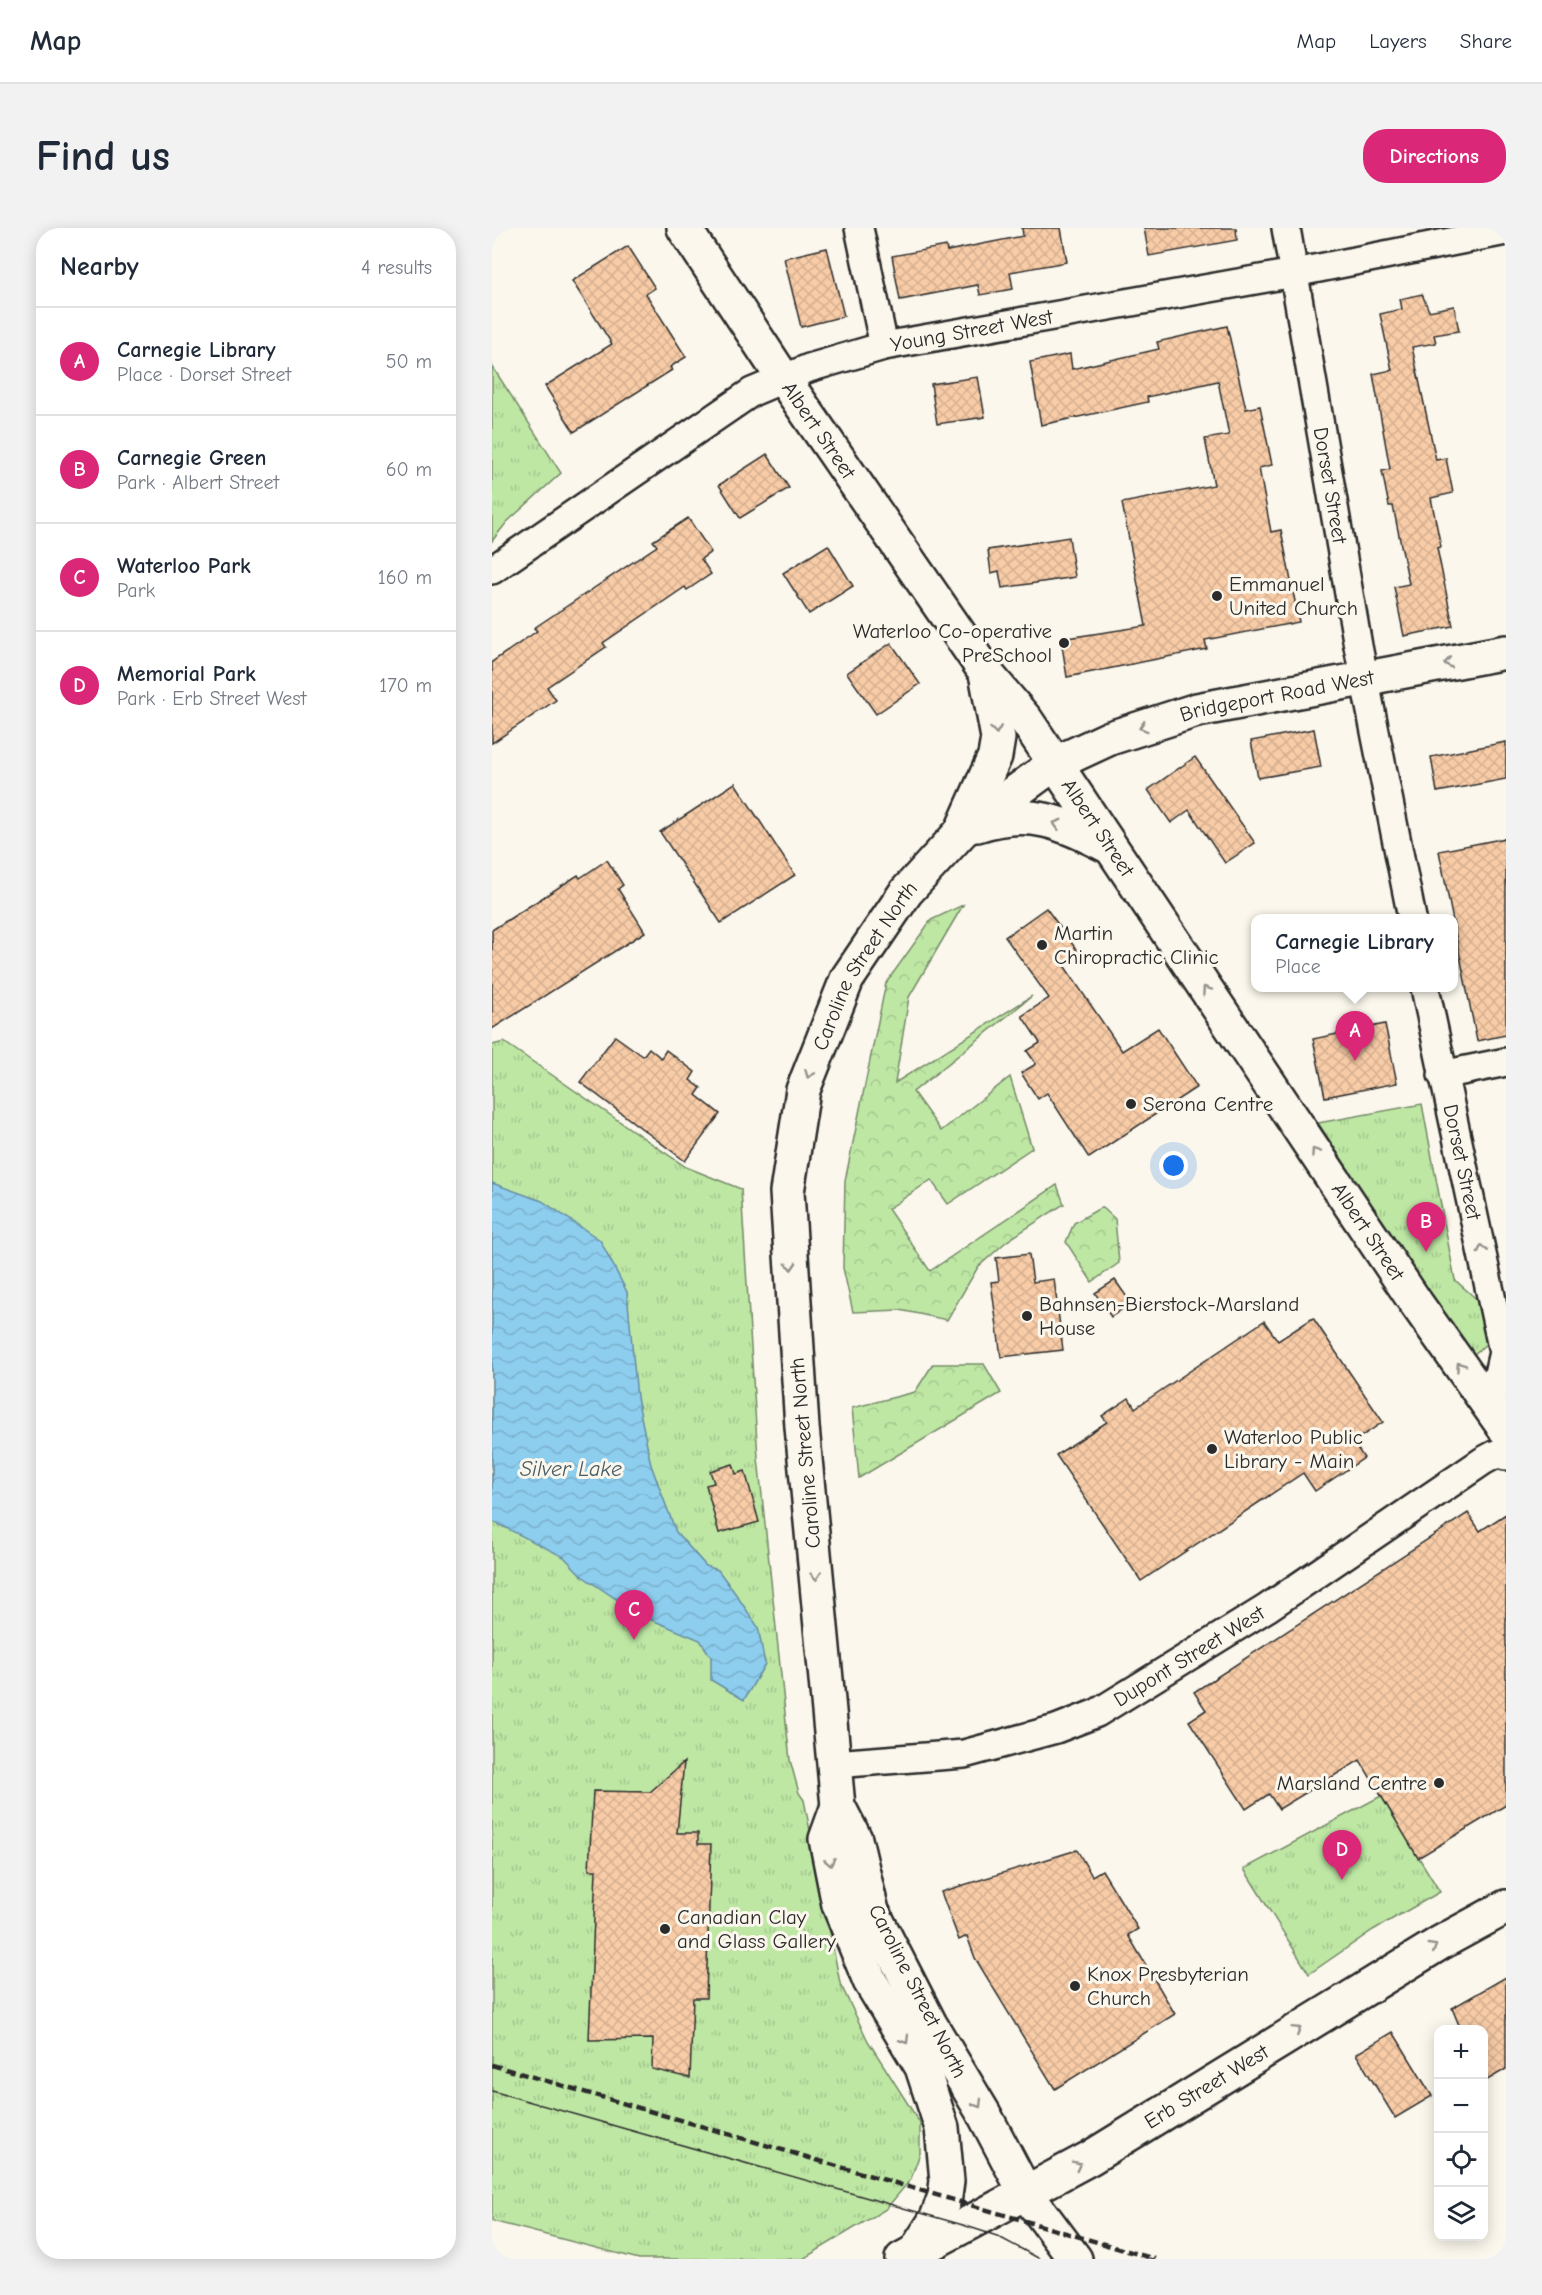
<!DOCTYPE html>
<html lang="en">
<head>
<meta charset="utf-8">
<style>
	:root { --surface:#fff; --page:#f2f2f3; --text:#1f2937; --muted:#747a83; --line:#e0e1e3; --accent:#db2777 }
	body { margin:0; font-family:"Comic Neue",sans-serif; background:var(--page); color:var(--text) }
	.controls { position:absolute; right:18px; bottom:18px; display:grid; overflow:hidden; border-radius:12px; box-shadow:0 3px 15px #0003 }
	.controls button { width:54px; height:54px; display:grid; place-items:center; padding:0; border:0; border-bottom:2px solid var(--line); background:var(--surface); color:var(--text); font:30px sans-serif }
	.you { position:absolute; left:682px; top:938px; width:21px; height:21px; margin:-15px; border:4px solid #fff; border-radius:50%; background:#1a73e8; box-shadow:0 0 0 9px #1a73e833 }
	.badge { display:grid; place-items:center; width:39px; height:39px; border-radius:50%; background:var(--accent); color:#fff; font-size:20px; font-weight:700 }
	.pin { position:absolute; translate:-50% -50px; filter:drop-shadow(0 2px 3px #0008) }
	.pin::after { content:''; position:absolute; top:32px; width:21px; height:18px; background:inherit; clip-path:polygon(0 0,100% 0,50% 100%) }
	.popup { position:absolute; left:759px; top:686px; width:207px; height:78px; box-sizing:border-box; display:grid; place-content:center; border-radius:12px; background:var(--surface); filter:drop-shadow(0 2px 4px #0005); font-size:20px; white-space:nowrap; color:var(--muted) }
	.popup b { font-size:22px; color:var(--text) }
	.popup::after { content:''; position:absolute; left:50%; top:100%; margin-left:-12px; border:12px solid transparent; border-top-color:var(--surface) }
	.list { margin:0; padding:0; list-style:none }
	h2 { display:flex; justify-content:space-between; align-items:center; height:78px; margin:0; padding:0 24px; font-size:26px }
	h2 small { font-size:20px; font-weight:400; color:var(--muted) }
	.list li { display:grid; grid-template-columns:39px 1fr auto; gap:18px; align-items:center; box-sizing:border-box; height:108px; padding:0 24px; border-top:2px solid var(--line) }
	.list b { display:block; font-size:22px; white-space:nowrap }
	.list p { margin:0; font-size:20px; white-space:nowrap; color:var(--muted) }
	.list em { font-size:20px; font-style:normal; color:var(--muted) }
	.icon { flex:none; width:33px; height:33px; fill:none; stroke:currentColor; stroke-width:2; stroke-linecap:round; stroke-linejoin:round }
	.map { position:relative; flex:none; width:1014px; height:2031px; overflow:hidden; border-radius:24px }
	header { display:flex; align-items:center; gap:36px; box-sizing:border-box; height:84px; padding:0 30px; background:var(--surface); border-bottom:2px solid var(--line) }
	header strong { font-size:28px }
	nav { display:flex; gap:33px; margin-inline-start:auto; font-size:21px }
	.intro { display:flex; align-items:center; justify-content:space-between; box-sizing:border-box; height:144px; padding:0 36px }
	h1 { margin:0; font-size:42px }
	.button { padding:15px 27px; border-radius:24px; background:var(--accent); color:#fff; font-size:21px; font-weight:700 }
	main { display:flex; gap:36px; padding:0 36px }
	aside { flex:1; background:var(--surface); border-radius:24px; box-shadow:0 3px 15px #0003 }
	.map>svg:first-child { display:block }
	.forest { fill:url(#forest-crowns); stroke:#748968; stroke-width:1.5 }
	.park { fill:url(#park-tufts); stroke:#748968; stroke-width:1.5 }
	.water { fill:url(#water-waves); stroke:#668ca0; stroke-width:1.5 }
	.building { fill:url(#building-cross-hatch); stroke:#2b2b2b; stroke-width:1.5 }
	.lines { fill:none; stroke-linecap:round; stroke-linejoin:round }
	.minor-casing { stroke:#2b2b2b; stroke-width:32 }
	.tertiary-casing { stroke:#2b2b2b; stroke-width:38 }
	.secondary-casing { stroke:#2b2b2b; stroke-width:38 }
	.minor { stroke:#fbf7ec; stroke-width:27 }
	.tertiary { stroke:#fbf7ec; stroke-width:33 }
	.secondary { stroke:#fbf7ec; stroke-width:33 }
	.tram { stroke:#2b2b2b; stroke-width:1.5 }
	.rail { stroke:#2b2b2b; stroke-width:4.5; stroke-dasharray:9 4.5; stroke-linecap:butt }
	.oneway { stroke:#93918c }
	.poi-dot { fill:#2b2b2b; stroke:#fbf7ec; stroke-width:2 }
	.labels { text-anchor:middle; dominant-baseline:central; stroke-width:6; stroke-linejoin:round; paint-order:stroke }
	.street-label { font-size:21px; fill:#2b2b2b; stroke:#fbf7ec }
	.poi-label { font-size:21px; fill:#2b2b2b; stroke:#fbf7ec; text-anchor:start }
	.water-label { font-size:22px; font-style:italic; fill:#485c66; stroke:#fbf7ec }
</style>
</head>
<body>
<header>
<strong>Map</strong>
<nav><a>Map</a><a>Layers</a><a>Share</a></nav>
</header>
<div class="intro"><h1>Find us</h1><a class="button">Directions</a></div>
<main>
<aside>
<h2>Nearby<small>4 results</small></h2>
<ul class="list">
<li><span class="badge">A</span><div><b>Carnegie Library</b><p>Place · Dorset Street</p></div><em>50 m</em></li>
<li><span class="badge">B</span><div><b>Carnegie Green</b><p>Park · Albert Street</p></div><em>60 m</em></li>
<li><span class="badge">C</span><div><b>Waterloo Park</b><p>Park</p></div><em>160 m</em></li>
<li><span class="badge">D</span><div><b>Memorial Park</b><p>Park · Erb Street West</p></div><em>170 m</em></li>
</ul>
</aside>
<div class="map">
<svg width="1014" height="2031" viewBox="0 0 1014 2031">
	<defs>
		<pattern id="forest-crowns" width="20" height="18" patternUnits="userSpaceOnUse" patternTransform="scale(1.5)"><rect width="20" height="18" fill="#bee7a4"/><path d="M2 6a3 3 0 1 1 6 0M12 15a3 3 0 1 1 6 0" fill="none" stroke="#a3c68d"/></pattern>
		<pattern id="park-tufts" width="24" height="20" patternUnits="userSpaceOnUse" patternTransform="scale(1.5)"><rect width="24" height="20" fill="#bee7a4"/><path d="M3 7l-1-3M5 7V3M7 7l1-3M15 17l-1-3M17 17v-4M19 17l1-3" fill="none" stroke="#a3c68d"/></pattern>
		<pattern id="water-waves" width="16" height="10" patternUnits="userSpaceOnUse" patternTransform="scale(1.5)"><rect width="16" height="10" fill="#8dcdee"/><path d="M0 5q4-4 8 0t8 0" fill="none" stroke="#7ab0cc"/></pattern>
		<pattern id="building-cross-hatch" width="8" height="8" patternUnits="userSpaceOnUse" patternTransform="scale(1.5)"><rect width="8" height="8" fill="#f8cca7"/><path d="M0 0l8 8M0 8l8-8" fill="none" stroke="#d5af90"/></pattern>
	</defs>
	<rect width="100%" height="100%" fill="#fbf7ec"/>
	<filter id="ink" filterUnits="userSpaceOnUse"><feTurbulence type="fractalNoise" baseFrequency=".0167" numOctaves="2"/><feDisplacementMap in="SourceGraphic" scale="12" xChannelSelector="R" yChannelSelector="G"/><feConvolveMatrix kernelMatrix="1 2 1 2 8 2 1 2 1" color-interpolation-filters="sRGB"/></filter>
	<g filter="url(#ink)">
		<g class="forest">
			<polygon points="471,677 417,769 403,855 540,768 421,864 449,903 518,849 540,920 456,976 439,952 396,981 438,1043 565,957 572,976 515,1013 486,1039 455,1092 408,1082 361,1084 351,1040 353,953 394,755 439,692"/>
			<polygon points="610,979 623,991 627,1035 600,1054 574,1014 582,995"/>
			<polygon points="441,1136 492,1136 509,1165 367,1250 360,1180 423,1164"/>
		</g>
		<g class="park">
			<polygon points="0,138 69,245 15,294 0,313"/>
			<polygon points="12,814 194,939 249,961 266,1230 298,1532 307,1565 312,1572 348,1755 376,1813 428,1895 428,1925 419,1951 394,1981 311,2031 147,2031 0,1993 0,817"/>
			<polygon points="930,876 963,1052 989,1075 994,1116 981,1127 974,1126 942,1072 826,895"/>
			<polygon points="889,1568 948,1664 881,1702 817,1746 752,1641"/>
		</g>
		<polygon class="water" points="0,955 50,973 108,1012 135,1064 145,1169 159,1237 184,1304 214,1338 226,1342 243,1365 266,1399 273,1436 252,1472 219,1452 219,1429 208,1412 148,1387 90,1348 72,1329 0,1293"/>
		<g class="building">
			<polygon points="530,0 569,0 575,34 518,44 521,61 488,67 486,57 408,72 400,28 454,18 455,23 531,8"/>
			<polygon points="652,0 744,0 745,12 657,28"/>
			<polygon points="136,18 163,60 154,66 194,129 178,139 180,142 82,204 53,158 120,116 80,53"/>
			<polygon points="335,20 352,88 309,99 292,30"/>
			<polygon points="930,66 937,83 962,78 967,103 942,107 944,115 920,119 944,232 954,230 961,265 939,270 949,319 945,320 961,398 912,408 902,359 917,356 901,278 897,278 890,243 898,241 881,146 900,142 888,86 910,81 908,71"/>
			<polygon points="735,98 754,181 768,178 780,237 767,240 779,304 789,302 807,394 713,412 715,421 575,449 569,411 654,398 630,275 722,257 713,211 737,207 726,153 655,169 656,174 549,197 538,134 578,126 580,141 667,121 665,114"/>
			<polygon points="486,149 493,189 445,196 439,156"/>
			<polygon points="275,226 297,260 248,290 227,257"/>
			<polygon points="196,290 219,324 209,331 219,346 195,362 193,359 111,415 114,419 55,459 64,472 0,515 0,434 45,403 42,400 165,318 161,313"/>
			<polygon points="577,309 583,349 510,360 507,343 499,345 496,322"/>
			<polygon points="336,317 361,358 317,386 291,345"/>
			<polygon points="399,415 428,456 384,486 355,445"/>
			<polygon points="822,501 829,539 766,550 759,513"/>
			<polygon points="1014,514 1014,551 945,564 939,529"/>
			<polygon points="703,529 763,615 733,635 697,582 679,595 656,562"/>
			<polygon points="243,555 303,647 229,695 168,604"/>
			<polygon points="1014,610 1014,807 985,813 947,623"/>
			<polygon points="115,632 131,657 126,661 153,704 0,801 0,702 86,647 88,650"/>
			<polygon points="554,680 587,725 571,736 630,823 666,800 705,859 597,930 555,865 546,871 529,845 544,836 535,823 548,815 530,788 557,770 513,709"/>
			<polygon points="893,796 905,855 833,869 821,811"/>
			<polygon points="123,808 151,828 157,820 169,830 174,822 203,844 198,852 209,860 204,867 228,886 193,933 88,854"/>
			<polygon points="537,1026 541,1054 562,1051 571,1122 509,1129 499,1054 507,1053 504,1030"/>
			<polygon points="623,1052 639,1075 619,1089 603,1065"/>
			<polygon points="821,1090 891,1194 861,1214 872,1230 823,1263 811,1245 649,1353 564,1227 615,1194 610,1188 637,1170 643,1180 772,1093 786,1113"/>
			<polygon points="241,1236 244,1246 253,1243 267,1294 227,1305 214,1257 222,1255 218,1243"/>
			<polygon points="976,1285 988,1303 1014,1286 1014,1577 926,1630 868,1532 787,1581 777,1566 754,1581 697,1493 714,1482 702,1464"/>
			<polygon points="192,1534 185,1605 206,1605 206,1616 219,1616 214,1770 201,1770 198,1850 160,1841 161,1811 97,1812 104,1642 97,1642 101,1563 158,1564"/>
			<polygon points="585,1622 600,1648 610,1642 646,1701 636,1707 683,1786 563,1861 483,1730 475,1708 467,1712 449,1664"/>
			<polygon points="1014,1749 1014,1841 992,1854 992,1802 969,1802 960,1780"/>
			<polygon points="901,1804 940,1868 903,1890 864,1826"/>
		</g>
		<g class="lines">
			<g class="minor-casing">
				<g id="minor">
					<polyline points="367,0 392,118"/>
					<path id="s1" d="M 794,0 L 866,418 L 920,690"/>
					<path id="s2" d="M 0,342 L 260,164 L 317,140 L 392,118 L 802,45 L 1014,3"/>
					<path id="s3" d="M 933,760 L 1011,1124 L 998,1181"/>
					<polyline points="950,847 1014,834"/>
					<path id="s4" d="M 342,1536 L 472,1526 L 564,1501 L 605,1485 L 775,1380 L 991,1233 L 1004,1226 L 1014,1228"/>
				</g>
			</g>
			<g class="tertiary-casing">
				<g id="tertiary">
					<path id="s5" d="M 192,0 L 291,150 L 494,445 L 534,492 L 924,1075 L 1014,1202"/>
					<polyline points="533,1964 583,2031"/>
				</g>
			</g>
			<g class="secondary-casing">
				<g id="secondary">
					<path d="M 485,597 C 539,579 570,595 618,619"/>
					<polyline points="470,602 503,528 506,510 494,445"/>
					<polyline points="346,1578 334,1611 347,1677 378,1753 430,1839 450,1900 455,1953 453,1968 445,1990 425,2021"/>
					<path id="s6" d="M 533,1964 L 492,1886 L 438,1796 L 380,1683 L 363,1611 L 346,1578 L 310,1199 L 295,964 L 311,862 L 355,751 L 414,664 L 470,603 L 562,536 L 618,510 L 705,482 L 1014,424"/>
					<path id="s7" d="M 410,2031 L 598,1930 L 948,1715 L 1014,1679"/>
				</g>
			</g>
			<use href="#minor" class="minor"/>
			<use href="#tertiary" class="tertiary"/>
			<use href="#secondary" class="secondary"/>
			<g class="tram">
				<polyline points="0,1863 471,1997 505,2008 548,2031"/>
				<polyline points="657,2030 661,2031"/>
			</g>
			<polyline class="rail" points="0,1837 663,2031"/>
		</g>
		<defs><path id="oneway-chevron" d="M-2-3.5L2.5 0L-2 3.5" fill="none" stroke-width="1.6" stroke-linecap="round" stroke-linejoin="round" transform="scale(1.5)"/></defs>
		<g class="oneway">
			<use href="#oneway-chevron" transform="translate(956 435) rotate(170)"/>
			<use href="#oneway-chevron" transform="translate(651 499) rotate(163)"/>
			<use href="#oneway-chevron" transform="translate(504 502) rotate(82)"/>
			<use href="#oneway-chevron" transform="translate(565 596) rotate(-164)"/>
			<use href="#oneway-chevron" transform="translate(714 762) rotate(-124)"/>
			<use href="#oneway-chevron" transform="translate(317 846) rotate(112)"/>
			<use href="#oneway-chevron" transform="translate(823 924) rotate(-124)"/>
			<use href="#oneway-chevron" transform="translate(990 1021) rotate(-103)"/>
			<use href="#oneway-chevron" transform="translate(299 1038) rotate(87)"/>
			<use href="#oneway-chevron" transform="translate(968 1138) rotate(-125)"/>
			<use href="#oneway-chevron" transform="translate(324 1348) rotate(85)"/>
			<use href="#oneway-chevron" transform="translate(338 1634) rotate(79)"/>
			<use href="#oneway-chevron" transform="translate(941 1719) rotate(-31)"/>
			<use href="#oneway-chevron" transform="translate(805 1802) rotate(-32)"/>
			<use href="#oneway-chevron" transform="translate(413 1812) rotate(59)"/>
			<use href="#oneway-chevron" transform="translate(486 1876) rotate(59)"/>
			<use href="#oneway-chevron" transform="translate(585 1937) rotate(-27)"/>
		</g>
	</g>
	<g class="poi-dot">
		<circle cx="725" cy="368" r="6"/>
		<circle cx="572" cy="415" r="6"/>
		<circle cx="550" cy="717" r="6"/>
		<circle cx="639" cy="876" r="6"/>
		<circle cx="535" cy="1088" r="6"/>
		<circle cx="720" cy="1221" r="6"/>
		<circle cx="947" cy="1555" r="6"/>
		<circle cx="173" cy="1701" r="6"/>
		<circle cx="583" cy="1758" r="6"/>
	</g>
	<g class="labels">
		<g class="street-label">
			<text stroke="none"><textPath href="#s2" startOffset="544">Young Street West</textPath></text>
			<text stroke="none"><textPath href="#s5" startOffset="243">Albert Street</textPath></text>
			<text stroke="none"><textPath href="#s1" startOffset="261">Dorset Street</textPath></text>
			<text stroke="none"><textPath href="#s6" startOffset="1806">Bridgeport Road West</textPath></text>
			<text stroke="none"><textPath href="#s5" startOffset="729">Albert Street</textPath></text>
			<text stroke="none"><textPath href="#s6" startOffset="1290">Caroline Street North</textPath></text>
			<text stroke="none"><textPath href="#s3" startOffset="178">Dorset Street</textPath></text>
			<text stroke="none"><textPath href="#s5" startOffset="1215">Albert Street</textPath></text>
			<text transform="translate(313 1225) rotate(-95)">Caroline Street North</text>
			<text stroke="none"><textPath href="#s4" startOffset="378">Dupont Street West</textPath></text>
			<text transform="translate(426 1763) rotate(63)">Caroline Street North</text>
			<text stroke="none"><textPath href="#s7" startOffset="350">Erb Street West</textPath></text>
		</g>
		<g class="poi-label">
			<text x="737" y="356">Emmanuel<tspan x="737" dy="24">United Church</tspan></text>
			<text x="560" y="403" text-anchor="end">Waterloo Co-operative<tspan x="560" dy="24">PreSchool</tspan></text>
			<text x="562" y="705">Martin<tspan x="562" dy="24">Chiropractic Clinic</tspan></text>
			<text x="651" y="876">Serona Centre</text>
			<text x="547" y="1076">Bahnsen-Bierstock-Marsland<tspan x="547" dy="24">House</tspan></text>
			<text x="732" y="1209">Waterloo Public<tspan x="732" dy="24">Library - Main</tspan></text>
			<text x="935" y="1555" text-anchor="end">Marsland Centre</text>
			<text x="185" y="1689">Canadian Clay<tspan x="185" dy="24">and Glass Gallery</tspan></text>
			<text x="595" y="1746">Knox Presbyterian<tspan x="595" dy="24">Church</tspan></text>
		</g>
		<g class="water-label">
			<text x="79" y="1241">Silver Lake</text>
		</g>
	</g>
</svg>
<div class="controls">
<button>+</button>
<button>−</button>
<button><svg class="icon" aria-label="locate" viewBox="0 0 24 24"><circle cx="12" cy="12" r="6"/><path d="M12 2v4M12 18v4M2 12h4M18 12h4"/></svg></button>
<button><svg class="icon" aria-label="layers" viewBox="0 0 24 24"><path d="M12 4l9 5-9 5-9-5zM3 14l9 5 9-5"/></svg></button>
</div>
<div class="you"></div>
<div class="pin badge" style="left:863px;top:833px">A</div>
<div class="popup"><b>Carnegie Library</b>Place</div>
<div class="pin badge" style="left:934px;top:1024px">B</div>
<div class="pin badge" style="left:142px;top:1412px">C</div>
<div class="pin badge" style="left:850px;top:1652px">D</div>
</div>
</main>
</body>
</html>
